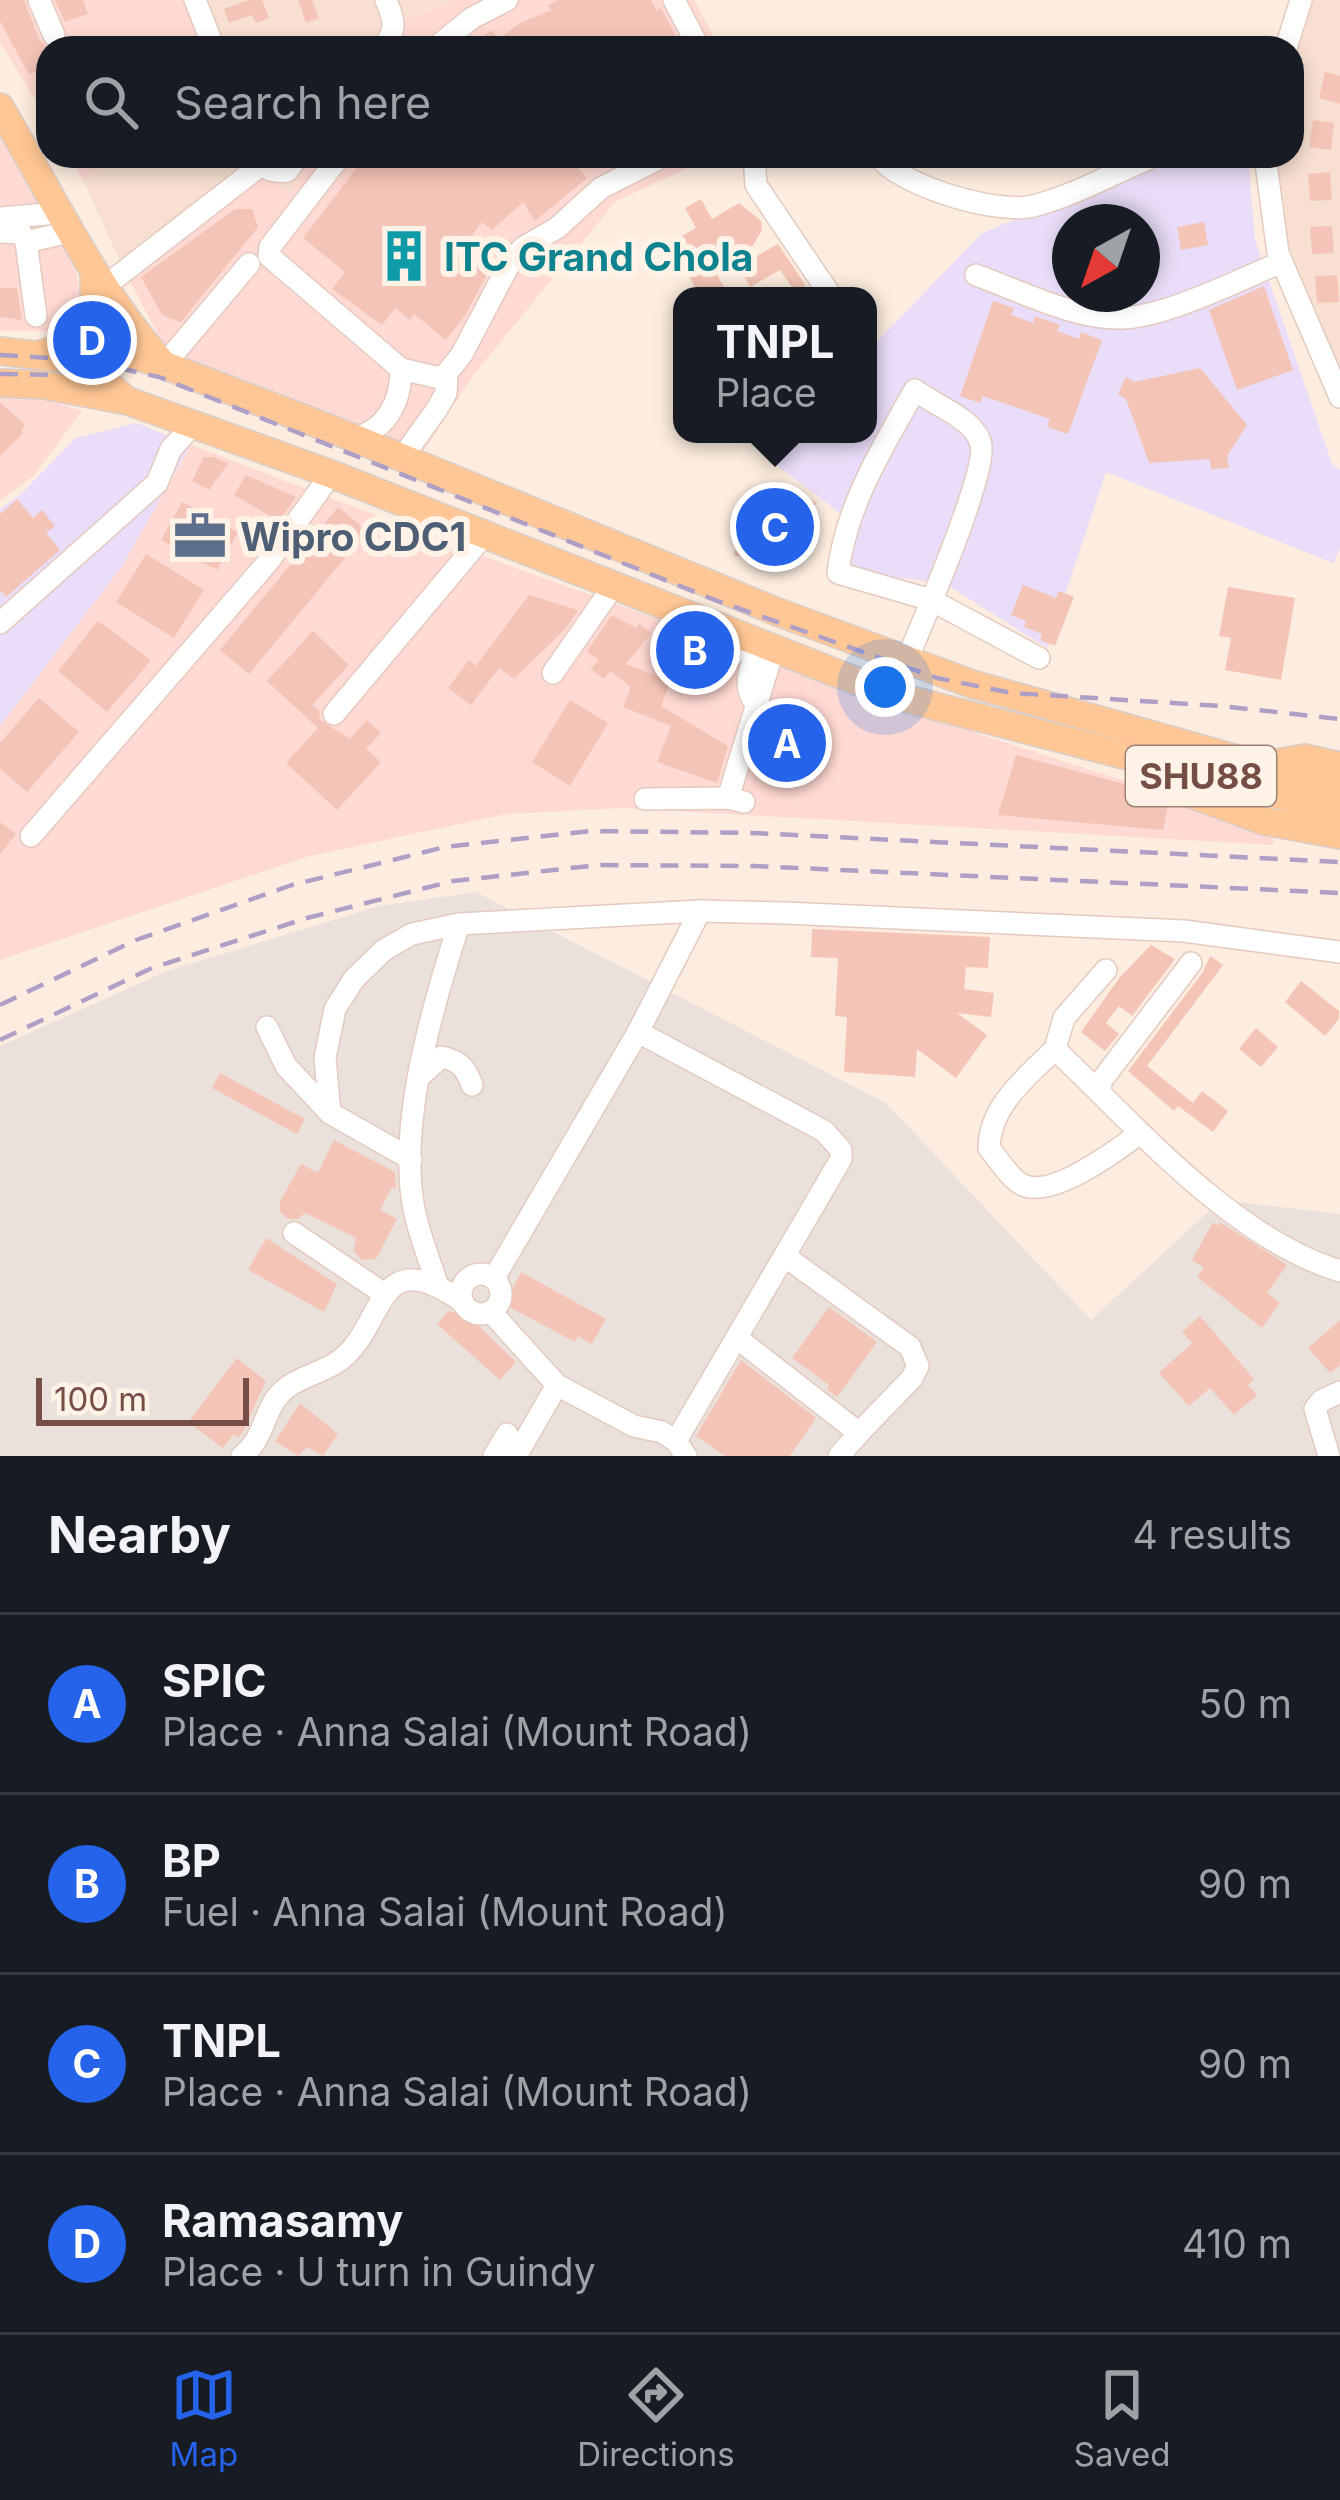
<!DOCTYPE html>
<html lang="en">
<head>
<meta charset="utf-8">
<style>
	:root { --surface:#171b24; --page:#20242c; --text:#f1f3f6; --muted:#9ea1a6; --line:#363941; --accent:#2563eb }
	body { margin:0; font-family:Inter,sans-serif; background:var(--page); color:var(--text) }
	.compass { position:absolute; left:1052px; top:204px; width:108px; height:108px; border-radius:50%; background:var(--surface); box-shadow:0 6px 18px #0003; rotate:220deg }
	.scale { position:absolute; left:36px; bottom:30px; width:213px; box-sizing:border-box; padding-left:12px; border:6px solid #754f46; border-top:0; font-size:33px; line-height:42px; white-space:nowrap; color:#754f46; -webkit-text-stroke:9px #fff2e7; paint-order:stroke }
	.you { position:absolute; left:885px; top:687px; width:42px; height:42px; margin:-30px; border:9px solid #fff; border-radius:50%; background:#1a73e8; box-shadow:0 0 0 18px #1a73e833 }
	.badge { display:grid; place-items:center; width:78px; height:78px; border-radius:50%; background:var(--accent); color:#fff; font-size:39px; font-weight:700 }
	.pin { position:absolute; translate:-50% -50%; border:6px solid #fff; box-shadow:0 3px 12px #0006 }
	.popup { position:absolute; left:673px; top:287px; width:204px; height:156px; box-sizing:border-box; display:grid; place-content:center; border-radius:24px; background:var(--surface); filter:drop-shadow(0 3px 9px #0005); font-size:39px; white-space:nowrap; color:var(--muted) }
	.popup b { font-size:45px; color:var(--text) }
	.popup::after { content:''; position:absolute; left:50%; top:100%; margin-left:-24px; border:24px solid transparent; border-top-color:var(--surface) }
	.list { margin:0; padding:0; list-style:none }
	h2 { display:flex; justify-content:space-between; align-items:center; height:156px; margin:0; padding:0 48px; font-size:51px }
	h2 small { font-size:39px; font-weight:400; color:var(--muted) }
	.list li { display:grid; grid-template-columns:78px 1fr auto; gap:36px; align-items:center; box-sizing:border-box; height:180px; padding:0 48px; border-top:3px solid var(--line) }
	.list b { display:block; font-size:45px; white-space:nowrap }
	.list p { margin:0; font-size:39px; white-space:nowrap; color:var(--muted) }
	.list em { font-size:39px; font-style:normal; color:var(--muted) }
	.icon { flex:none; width:66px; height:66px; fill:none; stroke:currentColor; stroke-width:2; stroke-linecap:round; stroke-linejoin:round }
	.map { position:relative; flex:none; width:1340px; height:1456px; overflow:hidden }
	.search { position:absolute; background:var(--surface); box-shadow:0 6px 18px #0003; left:36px; right:36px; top:36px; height:132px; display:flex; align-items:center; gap:30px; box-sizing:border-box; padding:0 42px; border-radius:36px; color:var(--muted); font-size:45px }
	.sheet { height:876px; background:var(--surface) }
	nav { display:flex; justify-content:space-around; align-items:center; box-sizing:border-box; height:168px; border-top:3px solid var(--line); background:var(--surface); font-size:33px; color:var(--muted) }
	nav a { display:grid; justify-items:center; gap:6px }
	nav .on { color:var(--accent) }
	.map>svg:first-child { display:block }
	.residential { fill:#f7e0d1 }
	.commercial { fill:#ffd9d3 }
	.industrial { fill:#ebe1dc }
	.education { fill:#eaddf9; fill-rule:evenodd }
	.building { fill:#f4c5b6 }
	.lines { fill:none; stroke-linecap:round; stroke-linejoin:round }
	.minor-casing { stroke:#e4cabf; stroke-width:24 }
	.major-casing { stroke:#d8cecb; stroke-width:30 }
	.minor { stroke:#fff; stroke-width:21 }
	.major { stroke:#ffc795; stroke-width:27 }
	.rail { stroke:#ae9fc7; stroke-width:4.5; stroke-dasharray:18 12; stroke-linecap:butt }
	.labels { text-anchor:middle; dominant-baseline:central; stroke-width:12; stroke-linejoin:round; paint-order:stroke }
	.shield { fill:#fff2e7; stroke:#9e8076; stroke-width:3 }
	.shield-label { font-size:36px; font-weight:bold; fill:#754f46 }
	.culture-label { font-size:39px; font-weight:bold; fill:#0d838f; stroke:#fff2e7; text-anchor:start }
	.service-label { font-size:39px; font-weight:bold; fill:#4e5e75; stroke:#fff2e7; text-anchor:start }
</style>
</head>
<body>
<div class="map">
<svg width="1340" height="1456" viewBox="0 0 1340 1456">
	<rect width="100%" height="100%" fill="#fdede0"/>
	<g class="residential">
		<polygon points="200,0 456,0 401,22 384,48 218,48"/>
		<polygon points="1310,0 1340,0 1340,384 1287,255 1272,156 1292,156 1292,63"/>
		<polygon points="120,156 314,156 290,193 123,268 83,180"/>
	</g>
	<g class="commercial">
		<polygon points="0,0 200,0 218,48 48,48 48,121 0,42"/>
		<polygon points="456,0 694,0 720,48 384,48 401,22"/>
		<polygon points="0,126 76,264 81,306 76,320 60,331 0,331"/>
		<polygon points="69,156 120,156 83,180"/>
		<polygon points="314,156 715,156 616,201 472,377 421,455 178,357 164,346 123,268 262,175 290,192"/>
		<polygon points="31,394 82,411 33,476 0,501 0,395"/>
		<polygon points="191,445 510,566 985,736 1274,829 1273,845 623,808 506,814 306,857 0,960 0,726 122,566"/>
	</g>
	<polygon class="industrial" points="476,892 886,1103 1091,1320 1221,1200 1340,1214 1340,1456 0,1456 0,1046 167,971 379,906"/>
	<g class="education">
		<path d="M 1172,156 L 1248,156 L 1255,240 L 1332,464 L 1340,470 L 1340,548 L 1333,563 L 1106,472 L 1047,648 L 944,583 L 825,569 L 849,520 L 766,457 L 788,434 L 868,434 L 868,351 L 982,233 ZM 1070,222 L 1142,222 L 1142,294 L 1070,294 Z"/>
		<polygon points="137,423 191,445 122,566 0,726 0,509 21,494 76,438"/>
	</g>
	<g class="building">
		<polygon points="0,0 24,0 40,41 48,48 48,64 29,75 0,21"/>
		<polygon points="55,0 83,0 88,14 65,22"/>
		<polygon points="248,0 262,0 269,18 256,23 252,15 229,23 224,9"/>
		<polygon points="298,0 312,0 319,18 306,23"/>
		<polygon points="559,0 651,0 656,10 661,8 682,48 469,48 491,30 499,39 520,23 551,10 548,5"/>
		<polygon points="1325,72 1340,76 1340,104 1319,98"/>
		<polygon points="1313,120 1334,123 1331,150 1309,147"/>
		<polygon points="366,156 567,156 587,178 535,221 523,202 492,230 482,222 466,243 493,263 466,314 446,340 414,314 410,320 395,308 382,325 332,289 345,272 303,238"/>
		<polygon points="1330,172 1332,200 1310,201 1308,174"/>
		<polygon points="701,199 712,219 739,203 761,221 762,230 742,264 778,244 806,286 796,293 780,270 750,287 736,262 716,273 724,287 709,296 700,296 670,243 696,228 685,208"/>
		<polygon points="235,209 252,209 258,227 181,322 162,315 141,277"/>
		<polygon points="1204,222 1208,245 1181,250 1177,227"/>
		<polygon points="1332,226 1334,253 1312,254 1310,227"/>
		<polygon points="1337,275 1339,302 1317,303 1315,276"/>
		<polygon points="1264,286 1293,370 1237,390 1209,310"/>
		<polygon points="0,288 17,288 22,320 0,317"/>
		<polygon points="993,301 1014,308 1011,315 1033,323 1035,316 1060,325 1057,331 1079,339 1081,332 1102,340 1068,434 1047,427 1050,419 983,396 980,403 960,396"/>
		<polygon points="1200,368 1247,425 1227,456 1229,468 1211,469 1210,459 1149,463 1126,399 1118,394 1126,377 1134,382"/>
		<polygon points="0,402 25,425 21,430 23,433 0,456"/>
		<polygon points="204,457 214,457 228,464 209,490 192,481"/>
		<polygon points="246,475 296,497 279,521 234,495"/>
		<polygon points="766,488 816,502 808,530 803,529 797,549 790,547 784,568 734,555 742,524 749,526 754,510 760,511"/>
		<polygon points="17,499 33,518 42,510 55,526 46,533 60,550 6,597 0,590 0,514"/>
		<polygon points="182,502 238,532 217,570 161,540"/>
		<polygon points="338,507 367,531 249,674 220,650"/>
		<polygon points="146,554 204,590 174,638 116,602"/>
		<polygon points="1023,585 1056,598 1059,591 1074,597 1055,646 1040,640 1042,634 1024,627 1026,621 1011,615"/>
		<polygon points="1228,587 1295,598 1281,680 1225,670 1231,638 1219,636"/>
		<polygon points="529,595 578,610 566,628 514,679 499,668 471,705 448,688 469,660 476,666"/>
		<polygon points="612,615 636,628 639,623 651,633 626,664 670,681 661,706 728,746 717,783 657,762 671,726 623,707 631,687 610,671 604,679 591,669 599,660 587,651"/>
		<polygon points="98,621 151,660 107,712 58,671"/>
		<polygon points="313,631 349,665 312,705 319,711 320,720 350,739 367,720 381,733 366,749 381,762 337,810 286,763 318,728 267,681"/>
		<polygon points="39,698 79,732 27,792 0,769 0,743"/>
		<polygon points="570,700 608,723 570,786 532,762"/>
		<polygon points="771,711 827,724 804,785 754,765"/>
		<polygon points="1016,755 1132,786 1141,794 1168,805 1163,830 998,815"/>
		<polygon points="0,822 16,834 0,854"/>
		<polygon points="812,929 990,937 988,968 966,967 964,989 994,993 991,1017 957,1013 987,1035 956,1078 917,1049 915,1077 844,1072 847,1017 835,1016 838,958 811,957"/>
		<polygon points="1151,945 1175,959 1132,1016 1119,1006 1106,1023 1119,1034 1105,1051 1081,1032 1120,977"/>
		<polygon points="1210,956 1223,965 1147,1066 1193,1103 1202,1091 1228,1111 1213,1132 1178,1106 1174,1111 1128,1071 1203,972"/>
		<polygon points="1301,981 1339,1011 1339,1019 1325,1036 1285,1002"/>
		<polygon points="1256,1028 1278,1047 1261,1067 1239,1049"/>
		<polygon points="220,1073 305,1119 297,1134 212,1088"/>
		<polygon points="334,1140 395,1172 396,1189 392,1187 380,1210 397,1219 376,1259 362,1260 353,1251 356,1238 305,1213 298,1219 288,1219 280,1212 280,1201 301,1164 318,1173"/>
		<polygon points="1213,1222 1218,1226 1220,1222 1287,1265 1267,1293 1280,1303 1262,1328 1197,1277 1204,1268 1192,1260"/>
		<polygon points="266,1238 337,1284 324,1312 248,1270"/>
		<polygon points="521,1272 606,1319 592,1344 578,1336 575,1342 504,1304"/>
		<polygon points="829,1307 877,1342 837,1397 827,1389 829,1385 792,1358"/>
		<polygon points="448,1311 469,1316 516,1362 500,1380 437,1324"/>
		<polygon points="1200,1316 1254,1379 1248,1385 1257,1395 1234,1415 1210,1388 1189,1406 1159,1373 1192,1343 1182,1332"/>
		<polygon points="1340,1320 1340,1365 1330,1373 1308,1348"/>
		<polygon points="237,1358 266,1381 243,1432 238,1438 233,1435 223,1448 188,1422"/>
		<polygon points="741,1360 816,1418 790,1456 725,1456 696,1436"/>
		<polygon points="300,1403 338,1434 323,1456 307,1447 298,1456 275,1441"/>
	</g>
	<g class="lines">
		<g class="minor-casing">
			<g id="minor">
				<polyline points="39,0 54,35"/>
				<polyline points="195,0 214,48"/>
				<polyline points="674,0 699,48"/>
				<path d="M 383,48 C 397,29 395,21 386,0"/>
				<polyline points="435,48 472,18 507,0"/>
				<polyline points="1286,48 1301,0"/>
				<path d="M 340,156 L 270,247 L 269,256 L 401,369 C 401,401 387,430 354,438"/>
				<polyline points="754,156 756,185 831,296"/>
				<path d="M 878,156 C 900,186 998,215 1033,206 C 1074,196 1115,172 1155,156"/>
				<polyline points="1265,156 1278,253 1340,397"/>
				<path d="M 258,157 C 263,170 274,173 287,171 L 299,156"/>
				<polyline points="0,218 58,213"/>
				<polyline points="0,232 21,233 26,242 36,316"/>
				<polyline points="26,242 69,232"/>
				<path d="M 976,275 C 1020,291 1074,319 1121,318 C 1164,318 1241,279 1282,262"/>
				<polyline points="104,287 261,165"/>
				<polyline points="164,365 249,264"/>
				<polyline points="401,369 440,378 447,373"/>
				<polyline points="402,458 437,409 446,393 447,373 462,354 512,259 524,247 557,228 601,188 664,156"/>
				<polyline points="675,609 664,648 676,666 708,676 722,668 746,637"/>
				<polyline points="0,623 157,483 171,449 192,426"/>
				<path d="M 907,660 C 921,625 991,467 980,441 C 971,417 934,405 915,390 C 883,446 845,508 838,573 L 931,600 L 1039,658"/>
				<polyline points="553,673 614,585"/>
				<path d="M 755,702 C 740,684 753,663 760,643"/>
				<polyline points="334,714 485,534"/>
				<polyline points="728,798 774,648"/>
				<polyline points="645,799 728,798 744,802"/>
				<polyline points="31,836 268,562 331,474"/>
				<path d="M 1191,963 L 1102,1080 L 1099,1092 C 1164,1157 1250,1244 1340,1271"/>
				<polyline points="267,1027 286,1066 330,1113"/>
				<polyline points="638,1032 824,1131 841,1150 841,1159 676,1441"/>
				<polyline points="1055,1049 1064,1018 1106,970"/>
				<path d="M 419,1077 L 441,1057 C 459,1060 466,1068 472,1085"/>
				<path d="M 1099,1092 L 1055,1049 C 1026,1078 990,1105 989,1148 C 998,1159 1009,1177 1021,1184 C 1050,1201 1117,1150 1140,1133"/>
				<polyline points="411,1159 330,1113 325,1058 335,1009 354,979 384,950 412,934 459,924 700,911 786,913 1184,931 1340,952"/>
				<polyline points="294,1233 383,1293"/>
				<polyline points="786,1257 910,1347 918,1366 912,1378 859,1433"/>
				<circle cx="481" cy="1294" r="20"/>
				<polyline points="494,1278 638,1032 700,911"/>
				<path d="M 437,1284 C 430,1261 420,1237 415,1214 C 396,1128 433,1005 459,924"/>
				<polyline points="491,1312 557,1385 634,1426 662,1432 676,1441 686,1456"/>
				<polyline points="737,1338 859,1433 839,1456"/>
				<path d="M 242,1456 C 262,1440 262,1421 275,1400 C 289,1378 319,1375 339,1361 C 388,1324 373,1240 463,1302"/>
				<polyline points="494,1456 507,1434"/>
				<polyline points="516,1456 557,1385"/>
				<polyline points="1329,1456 1315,1409 1321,1401 1340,1392"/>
			</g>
		</g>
		<g class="major-casing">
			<g id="major">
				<path d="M 0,107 C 51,194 94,286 161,362"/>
				<polyline points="0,351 60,358"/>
				<path d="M 44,353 C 90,342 96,320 94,276"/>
				<polyline points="0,383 44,385 128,401 331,474 892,695 1340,811"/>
				<polyline points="125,399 96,375 91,358 99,348 115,349 164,365 354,438 775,611 972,684 1340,788"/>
				<polyline points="1271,764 1305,758 1340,766"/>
				<polyline points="1148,778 1264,821 1340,835"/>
			</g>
		</g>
		<use href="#minor" class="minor"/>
		<use href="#major" class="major"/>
		<g class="rail">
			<polyline points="0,355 82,360 159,377 715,600 937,678 1012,693 1221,706 1340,719"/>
			<polyline points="0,374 56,375"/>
			<polyline points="0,1005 136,940 292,885 445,847 590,831 753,833 1340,862"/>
			<polyline points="0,1040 152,968 307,918 453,881 599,865 754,866 1340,893"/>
		</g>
	</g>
	<defs>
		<g id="building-bare" transform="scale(4.14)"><path d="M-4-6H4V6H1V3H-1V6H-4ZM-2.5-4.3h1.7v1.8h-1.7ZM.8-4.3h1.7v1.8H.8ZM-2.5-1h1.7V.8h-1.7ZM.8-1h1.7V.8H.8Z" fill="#0f9aa8" stroke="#fff2e7" stroke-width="2.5" paint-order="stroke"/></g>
		<g id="office-bare" transform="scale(4.14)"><path d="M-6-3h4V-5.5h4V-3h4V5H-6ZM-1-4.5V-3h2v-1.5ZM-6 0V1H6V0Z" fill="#5c6f8a" stroke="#fff2e7" stroke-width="2.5" paint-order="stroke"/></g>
	</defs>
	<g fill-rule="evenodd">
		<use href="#building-bare" x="404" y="256"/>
		<use href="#office-bare" x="200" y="536"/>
	</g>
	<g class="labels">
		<rect class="shield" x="1126" y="746" width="150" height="60" rx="9"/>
		<g class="shield-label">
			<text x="1201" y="776">SHU88</text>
		</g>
		<g class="culture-label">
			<text x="444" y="256">ITC Grand Chola</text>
		</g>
		<g class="service-label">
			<text x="240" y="536">Wipro CDC1</text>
		</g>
	</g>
</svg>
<svg class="compass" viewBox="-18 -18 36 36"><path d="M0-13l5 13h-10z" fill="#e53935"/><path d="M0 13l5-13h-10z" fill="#9ea1a6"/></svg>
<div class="scale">100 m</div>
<div class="you"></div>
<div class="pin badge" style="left:787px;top:743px">A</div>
<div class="pin badge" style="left:695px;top:650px">B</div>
<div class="pin badge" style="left:775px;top:527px">C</div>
<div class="popup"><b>TNPL</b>Place</div>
<div class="pin badge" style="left:92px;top:340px">D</div>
<div class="search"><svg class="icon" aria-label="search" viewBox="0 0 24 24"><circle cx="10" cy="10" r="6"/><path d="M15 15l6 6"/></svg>Search here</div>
</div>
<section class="sheet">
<h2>Nearby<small>4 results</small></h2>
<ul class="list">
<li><span class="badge">A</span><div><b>SPIC</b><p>Place · Anna Salai (Mount Road)</p></div><em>50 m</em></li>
<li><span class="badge">B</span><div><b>BP</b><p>Fuel · Anna Salai (Mount Road)</p></div><em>90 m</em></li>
<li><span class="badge">C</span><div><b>TNPL</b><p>Place · Anna Salai (Mount Road)</p></div><em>90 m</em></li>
<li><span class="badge">D</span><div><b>Ramasamy</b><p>Place · U turn in Guindy</p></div><em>410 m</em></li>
</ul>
</section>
<nav>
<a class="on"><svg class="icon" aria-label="map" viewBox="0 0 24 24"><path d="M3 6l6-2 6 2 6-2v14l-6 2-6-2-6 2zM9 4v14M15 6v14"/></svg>Map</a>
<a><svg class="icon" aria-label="directions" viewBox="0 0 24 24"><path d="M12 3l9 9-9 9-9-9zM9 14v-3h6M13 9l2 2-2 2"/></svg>Directions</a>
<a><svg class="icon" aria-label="saved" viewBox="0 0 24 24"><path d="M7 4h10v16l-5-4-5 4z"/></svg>Saved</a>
</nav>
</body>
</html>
